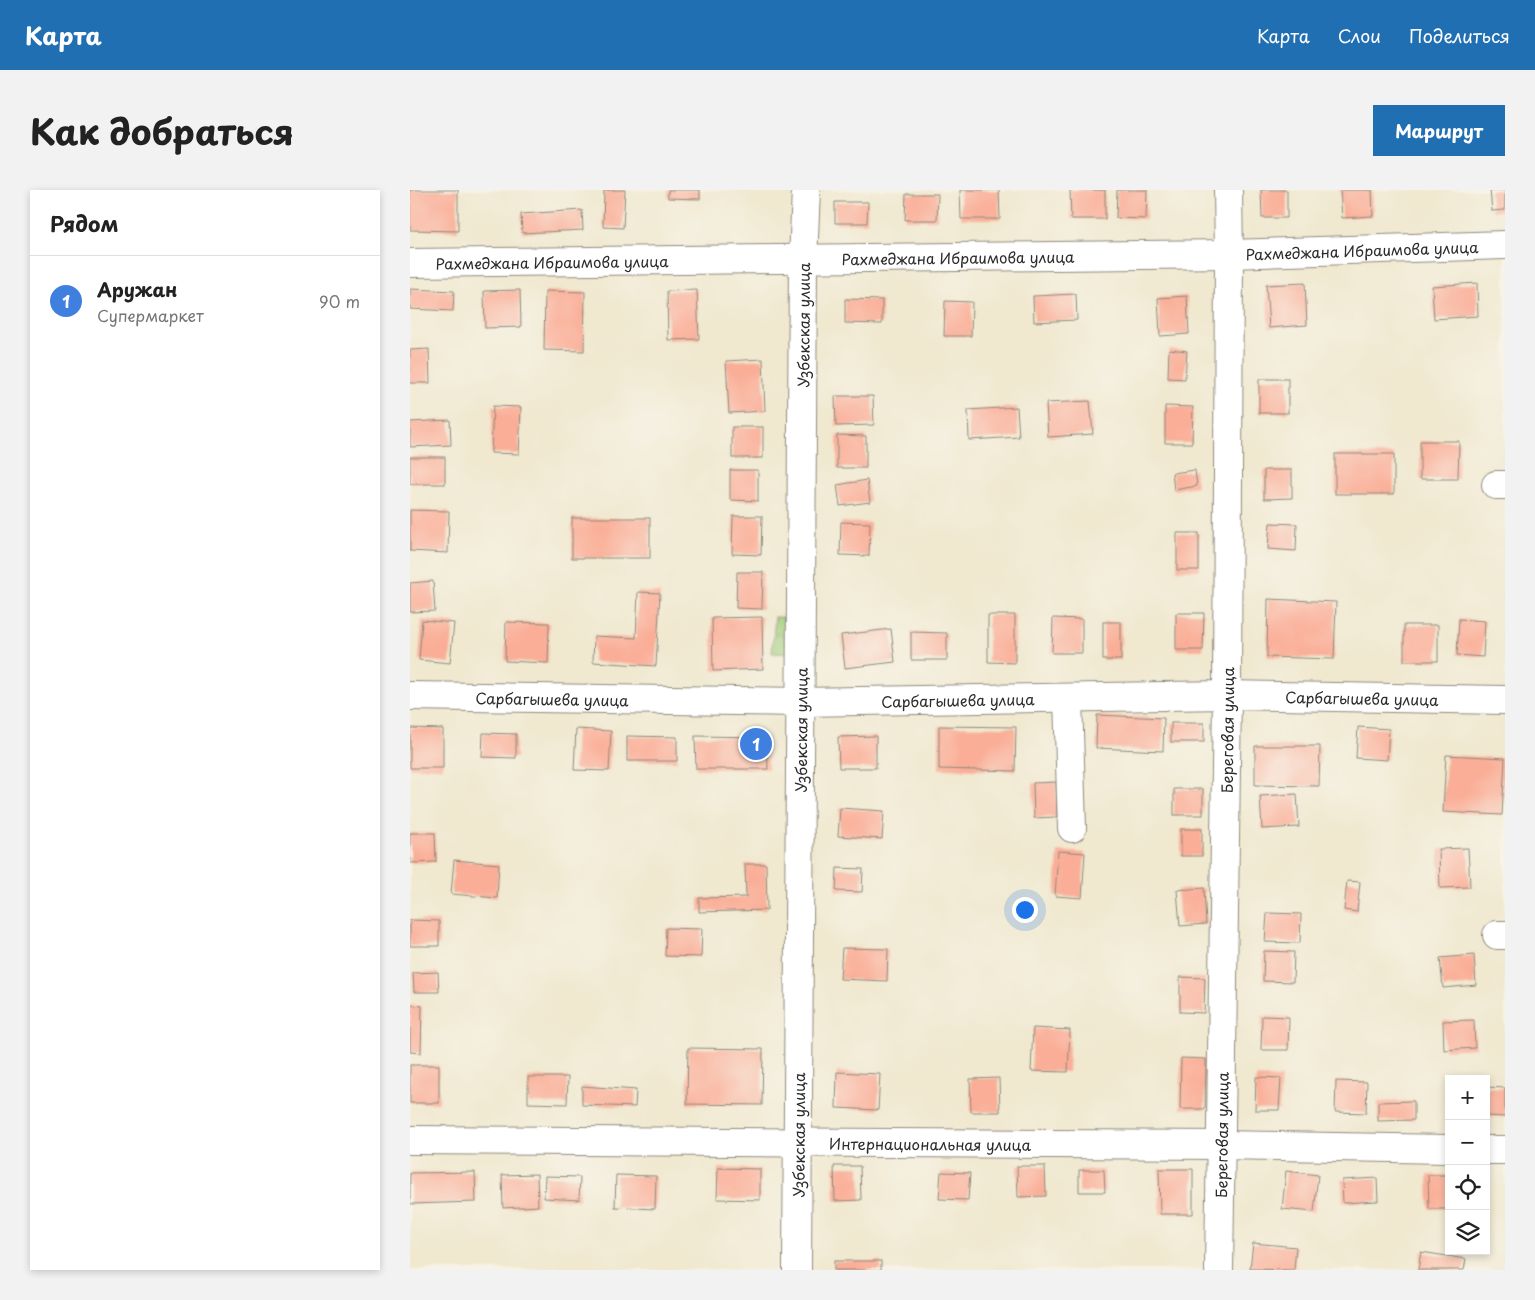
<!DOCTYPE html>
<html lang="ru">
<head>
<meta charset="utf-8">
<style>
	:root { --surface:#fff; --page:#f2f2f2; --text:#222; --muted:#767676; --line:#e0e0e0; --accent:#1f6fb2 }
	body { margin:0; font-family:"Playpen Sans",sans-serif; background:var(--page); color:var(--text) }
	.controls { position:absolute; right:15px; bottom:15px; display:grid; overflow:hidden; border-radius:0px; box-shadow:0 2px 8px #0003 }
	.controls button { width:45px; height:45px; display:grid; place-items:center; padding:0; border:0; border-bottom:1px solid var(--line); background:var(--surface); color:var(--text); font:25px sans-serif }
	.you { position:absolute; left:614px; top:719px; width:18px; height:18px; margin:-12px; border:4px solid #fff; border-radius:50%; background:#1a73e8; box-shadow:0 0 0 8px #1a73e833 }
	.badge { display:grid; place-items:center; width:32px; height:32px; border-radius:50%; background:var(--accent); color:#fff; font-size:16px; font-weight:700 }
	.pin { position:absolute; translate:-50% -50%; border:2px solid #fff; box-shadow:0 1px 5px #0006 }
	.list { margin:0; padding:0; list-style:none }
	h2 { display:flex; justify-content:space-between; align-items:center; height:65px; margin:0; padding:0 20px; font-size:21px }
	h2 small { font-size:16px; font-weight:400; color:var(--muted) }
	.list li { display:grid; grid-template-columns:32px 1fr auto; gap:15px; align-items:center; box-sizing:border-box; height:90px; padding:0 20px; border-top:1px solid var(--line) }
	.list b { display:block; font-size:19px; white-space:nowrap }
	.list p { margin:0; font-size:16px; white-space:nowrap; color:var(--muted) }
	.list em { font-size:16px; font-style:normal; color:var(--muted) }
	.icon { flex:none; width:28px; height:28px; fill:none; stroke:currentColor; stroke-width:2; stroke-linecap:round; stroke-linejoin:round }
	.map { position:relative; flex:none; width:1095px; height:1080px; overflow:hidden; border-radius:0px }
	header { display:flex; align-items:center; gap:30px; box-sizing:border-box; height:70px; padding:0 25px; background:var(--accent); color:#fff }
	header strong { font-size:24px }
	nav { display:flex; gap:28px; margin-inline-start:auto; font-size:18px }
	.intro { display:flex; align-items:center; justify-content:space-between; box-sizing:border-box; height:120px; padding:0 30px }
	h1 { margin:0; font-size:35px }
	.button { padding:12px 22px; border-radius:0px; background:var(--accent); color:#fff; font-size:18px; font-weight:700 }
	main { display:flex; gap:30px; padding:0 30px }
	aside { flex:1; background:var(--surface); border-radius:0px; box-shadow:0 2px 8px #0003 }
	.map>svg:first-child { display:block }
	.park { fill:url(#park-crowns); stroke:#647b52 }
	.building { fill:#faae97 }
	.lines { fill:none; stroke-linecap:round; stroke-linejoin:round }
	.minor-casing { stroke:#8e8a7d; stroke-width:30 }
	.minor { stroke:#fff; stroke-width:28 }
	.labels { text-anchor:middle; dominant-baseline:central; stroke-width:4; stroke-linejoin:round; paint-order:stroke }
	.street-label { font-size:15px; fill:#2b2b2b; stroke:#f7f3e8 }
</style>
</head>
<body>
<header>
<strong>Карта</strong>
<nav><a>Карта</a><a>Слои</a><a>Поделиться</a></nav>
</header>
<div class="intro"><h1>Как добраться</h1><a class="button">Маршрут</a></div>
<main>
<aside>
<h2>Рядом<small></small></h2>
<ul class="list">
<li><span class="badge" style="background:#3f7fe0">1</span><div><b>Аружан</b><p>Супермаркет</p></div><em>90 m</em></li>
</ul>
</aside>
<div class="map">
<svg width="1095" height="1080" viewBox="0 0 1095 1080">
	<defs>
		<pattern id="park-crowns" width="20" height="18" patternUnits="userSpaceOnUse" patternTransform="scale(1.25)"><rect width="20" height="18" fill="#9ecb78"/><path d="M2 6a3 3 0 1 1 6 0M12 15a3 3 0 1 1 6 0" fill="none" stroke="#88ae68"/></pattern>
	</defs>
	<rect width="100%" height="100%" fill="#f7f3e8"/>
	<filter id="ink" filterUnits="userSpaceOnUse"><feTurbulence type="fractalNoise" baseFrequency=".02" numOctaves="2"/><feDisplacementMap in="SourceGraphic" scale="10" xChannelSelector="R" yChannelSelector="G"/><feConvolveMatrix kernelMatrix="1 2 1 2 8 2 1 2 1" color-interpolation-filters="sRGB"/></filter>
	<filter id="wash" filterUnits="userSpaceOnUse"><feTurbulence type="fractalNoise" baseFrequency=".0096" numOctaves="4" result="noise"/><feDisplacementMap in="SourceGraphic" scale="20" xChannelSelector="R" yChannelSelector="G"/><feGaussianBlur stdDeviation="1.12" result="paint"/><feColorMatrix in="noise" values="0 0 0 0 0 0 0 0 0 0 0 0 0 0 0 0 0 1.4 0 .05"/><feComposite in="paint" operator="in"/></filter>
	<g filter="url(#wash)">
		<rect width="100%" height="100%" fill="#f0e8cf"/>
		<polygon class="park" points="365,427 384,428 381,464 362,463"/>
		<g id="blocks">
			<g class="building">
				<polygon points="0,0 48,0 48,41 0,40"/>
				<polygon points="194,0 215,0 213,38 193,37"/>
				<polygon points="258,0 290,0 290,9 258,8"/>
				<polygon points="550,0 589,0 590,29 551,29"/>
				<polygon points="660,0 695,0 695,29 661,29"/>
				<polygon points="707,0 737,0 736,29 706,28"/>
				<polygon points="851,0 877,0 877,28 852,28"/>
				<polygon points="930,0 962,0 963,26 932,28"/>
				<polygon points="1080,0 1095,0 1095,20 1082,21"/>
				<polygon points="496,4 528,4 527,30 495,30"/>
				<polygon points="425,12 458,12 457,33 425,33"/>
				<polygon points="172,20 173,40 112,43 111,24"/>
				<polygon points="895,93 897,135 859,138 856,95"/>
				<polygon points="1067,93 1068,126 1024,129 1022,96"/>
				<polygon points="0,99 44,101 43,121 0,119"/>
				<polygon points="110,100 111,137 75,138 74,101"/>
				<polygon points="287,100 289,149 258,150 257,101"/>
				<polygon points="135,101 175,102 174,161 134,160"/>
				<polygon points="666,104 667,130 624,132 623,106"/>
				<polygon points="777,106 779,144 750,146 748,108"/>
				<polygon points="435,109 472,110 472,134 435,133"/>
				<polygon points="535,111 562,112 561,146 534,146"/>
				<polygon points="19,159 20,193 0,193 0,160"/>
				<polygon points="759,159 777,161 775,189 758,188"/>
				<polygon points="353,169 355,221 319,223 316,171"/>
				<rect x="849" y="189" width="29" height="34"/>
				<polygon points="425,206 463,206 464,235 426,236"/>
				<polygon points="680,211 683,244 638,247 636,213"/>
				<polygon points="83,216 111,217 109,264 81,263"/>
				<polygon points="755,216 783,217 782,253 755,253"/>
				<polygon points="607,217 609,247 559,250 558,220"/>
				<polygon points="40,230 41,255 0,257 0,232"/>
				<rect x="322" y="237" width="31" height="31"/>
				<polygon points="427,245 456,246 456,278 427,278"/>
				<polygon points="1010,251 1049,251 1048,289 1010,289"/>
				<rect x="925" y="264" width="59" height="40"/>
				<rect x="0" y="267" width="35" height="27"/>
				<polygon points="320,280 348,280 348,311 320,310"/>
				<polygon points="785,280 787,296 764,300 762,283"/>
				<polygon points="854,280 882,280 882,308 854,309"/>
				<polygon points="457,290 460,312 430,316 427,295"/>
				<polygon points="0,320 39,321 38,363 0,361"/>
				<polygon points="323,326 352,326 351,365 322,364"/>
				<rect x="162" y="328" width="78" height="40"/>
				<polygon points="431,332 460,333 459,366 430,365"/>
				<polygon points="860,333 887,334 886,361 858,359"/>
				<rect x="767" y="343" width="22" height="37"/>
				<polygon points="327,382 353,382 352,419 326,418"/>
				<polygon points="23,391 25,421 0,422 0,393"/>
				<polygon points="228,402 250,403 246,476 183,472 184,446 226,448"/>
				<polygon points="858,409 926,412 924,469 857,467"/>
				<polygon points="766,423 794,423 793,460 766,460"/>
				<polygon points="578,425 605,425 605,473 578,472"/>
				<polygon points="352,427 353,479 303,481 302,428"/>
				<polygon points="643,428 672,429 672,463 642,463"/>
				<polygon points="1049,429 1075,431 1073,467 1047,465"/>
				<polygon points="12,430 44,433 40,473 9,470"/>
				<polygon points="96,432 139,433 138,473 95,471"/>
				<rect x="693" y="432" width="18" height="38"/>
				<rect x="994" y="435" width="34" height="36"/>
				<polygon points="481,439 485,472 435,478 431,445"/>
				<polygon points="501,442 537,443 537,470 501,470"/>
				<polygon points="687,525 754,528 753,561 686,558"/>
				<rect x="761" y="533" width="33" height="19"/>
				<polygon points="529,536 606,537 605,581 529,579"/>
				<polygon points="948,537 979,539 977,570 946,568"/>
				<polygon points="0,538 33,539 33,578 0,578"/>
				<polygon points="166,539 201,541 199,581 164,580"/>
				<polygon points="73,543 106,544 106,568 72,567"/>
				<polygon points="217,546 267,547 267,571 217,571"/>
				<polygon points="285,546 357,547 358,579 286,579"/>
				<polygon points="466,546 466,578 429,578 428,547"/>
				<polygon points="845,556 910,556 909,596 845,595"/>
				<polygon points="1036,565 1095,568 1092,625 1033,622"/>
				<polygon points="646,592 647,627 624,628 623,593"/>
				<rect x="764" y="599" width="29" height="26"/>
				<polygon points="887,604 889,637 852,639 850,606"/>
				<polygon points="430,618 474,621 472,649 428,646"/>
				<rect x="771" y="639" width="21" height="27"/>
				<polygon points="0,643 25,643 26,672 0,673"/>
				<polygon points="1058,658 1060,697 1030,698 1029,659"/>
				<polygon points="648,661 675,663 672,708 645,706"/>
				<polygon points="44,670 89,674 87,708 41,704"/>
				<polygon points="335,674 356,674 357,720 289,722 289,708 336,707"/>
				<polygon points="427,678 453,679 452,702 426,701"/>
				<polygon points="937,691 950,692 947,722 934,720"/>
				<polygon points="794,698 796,734 770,736 767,700"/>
				<polygon points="857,723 891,724 890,753 855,752"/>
				<polygon points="0,730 29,731 29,756 0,756"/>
				<polygon points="256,738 292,739 291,767 255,766"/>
				<polygon points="432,758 478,759 477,791 430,789"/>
				<polygon points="854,761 884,762 883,792 853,791"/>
				<polygon points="1064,765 1066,795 1033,798 1030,768"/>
				<polygon points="28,782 29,802 4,802 3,783"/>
				<polygon points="770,787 795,788 794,823 770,822"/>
				<polygon points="0,815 12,816 11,863 0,862"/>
				<polygon points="852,826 879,827 878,860 851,860"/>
				<polygon points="1064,830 1065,858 1034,860 1033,831"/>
				<polygon points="623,838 660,840 658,882 621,881"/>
				<polygon points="278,858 353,859 352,915 277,914"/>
				<polygon points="771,868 796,869 795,919 770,919"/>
				<rect x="0" y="875" width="29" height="38"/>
				<polygon points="427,882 470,884 468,920 426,918"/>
				<polygon points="118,887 158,887 157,914 118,913"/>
				<polygon points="846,887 871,888 869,920 845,920"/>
				<polygon points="589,888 590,922 561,922 560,889"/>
				<polygon points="926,891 957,892 956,923 925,922"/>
				<polygon points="172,896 226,900 225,917 172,915"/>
				<polygon points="1076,897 1095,898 1095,927 1076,926"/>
				<polygon points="1004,911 1004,930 968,931 968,912"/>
				<polygon points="424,976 450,976 451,1010 425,1011"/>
				<polygon points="607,976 635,976 636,1006 608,1007"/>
				<polygon points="308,978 350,979 350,1010 307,1009"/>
				<polygon points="749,979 783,979 783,1024 750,1024"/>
				<polygon points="669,980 694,980 695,1002 669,1002"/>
				<polygon points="876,981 908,985 904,1022 872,1019"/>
				<polygon points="65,982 66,1012 0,1014 0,983"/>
				<polygon points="531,982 560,983 558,1010 529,1009"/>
				<polygon points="127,984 128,1016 93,1018 92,985"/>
				<polygon points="206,985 246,986 245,1019 205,1017"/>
				<polygon points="1018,985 1039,985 1039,1019 1019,1019"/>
				<polygon points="135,986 170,987 169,1010 134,1008"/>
				<polygon points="967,988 968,1011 933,1013 932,990"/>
				<polygon points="843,1053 886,1057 884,1080 840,1079"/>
				<polygon points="1011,1062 1056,1069 1054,1080 1008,1080"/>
				<rect x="424" y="1071" width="47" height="9"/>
			</g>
		</g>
	</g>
	<g filter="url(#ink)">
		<use href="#blocks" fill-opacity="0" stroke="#8e8a7d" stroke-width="1"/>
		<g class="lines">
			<g class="minor-casing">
				<g id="minor">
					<path id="s1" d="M 0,73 L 819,64 L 1095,55"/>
					<polyline points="1086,295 1095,295"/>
					<path id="s2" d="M 0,506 L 391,512 L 817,505 L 1095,510"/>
					<polyline points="658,508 662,638"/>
					<polyline points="1087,745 1095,745"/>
					<path id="s3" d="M 0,950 L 810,955 L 1039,959"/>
					<polyline points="1076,960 1095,960"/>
					<path id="s4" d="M 387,1080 L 393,70 L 396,0"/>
					<path id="s5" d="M 809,1080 L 817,505 L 819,64 L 818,0"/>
				</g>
			</g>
			<use href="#minor" class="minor"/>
		</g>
	</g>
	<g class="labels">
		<g class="street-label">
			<text stroke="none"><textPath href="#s1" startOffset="952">Рахмеджана Ибраимова улица</textPath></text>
			<text stroke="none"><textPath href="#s1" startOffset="548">Рахмеджана Ибраимова улица</textPath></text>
			<text stroke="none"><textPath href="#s1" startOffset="142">Рахмеджана Ибраимова улица</textPath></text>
			<text stroke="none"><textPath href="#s4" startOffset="945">Узбекская улица</textPath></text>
			<text stroke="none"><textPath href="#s2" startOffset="952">Сарбагышева улица</textPath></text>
			<text stroke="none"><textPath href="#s2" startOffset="142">Сарбагышева улица</textPath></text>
			<text stroke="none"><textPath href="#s2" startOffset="548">Сарбагышева улица</textPath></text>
			<text stroke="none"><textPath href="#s4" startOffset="540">Узбекская улица</textPath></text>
			<text stroke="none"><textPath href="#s5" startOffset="540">Береговая улица</textPath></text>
			<text stroke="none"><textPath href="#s4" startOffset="135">Узбекская улица</textPath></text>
			<text stroke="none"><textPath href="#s5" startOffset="135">Береговая улица</textPath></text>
			<text stroke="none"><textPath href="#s3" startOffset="520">Интернациональная улица</textPath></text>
		</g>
	</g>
</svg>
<div class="controls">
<button>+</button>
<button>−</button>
<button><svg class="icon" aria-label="locate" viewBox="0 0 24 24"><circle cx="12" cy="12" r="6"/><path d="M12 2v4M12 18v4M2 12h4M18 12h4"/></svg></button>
<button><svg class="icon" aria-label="layers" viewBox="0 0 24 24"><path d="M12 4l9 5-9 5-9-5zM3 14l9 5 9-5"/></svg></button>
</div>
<div class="you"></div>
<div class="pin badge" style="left:346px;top:554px;background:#3f7fe0">1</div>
</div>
</main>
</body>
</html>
